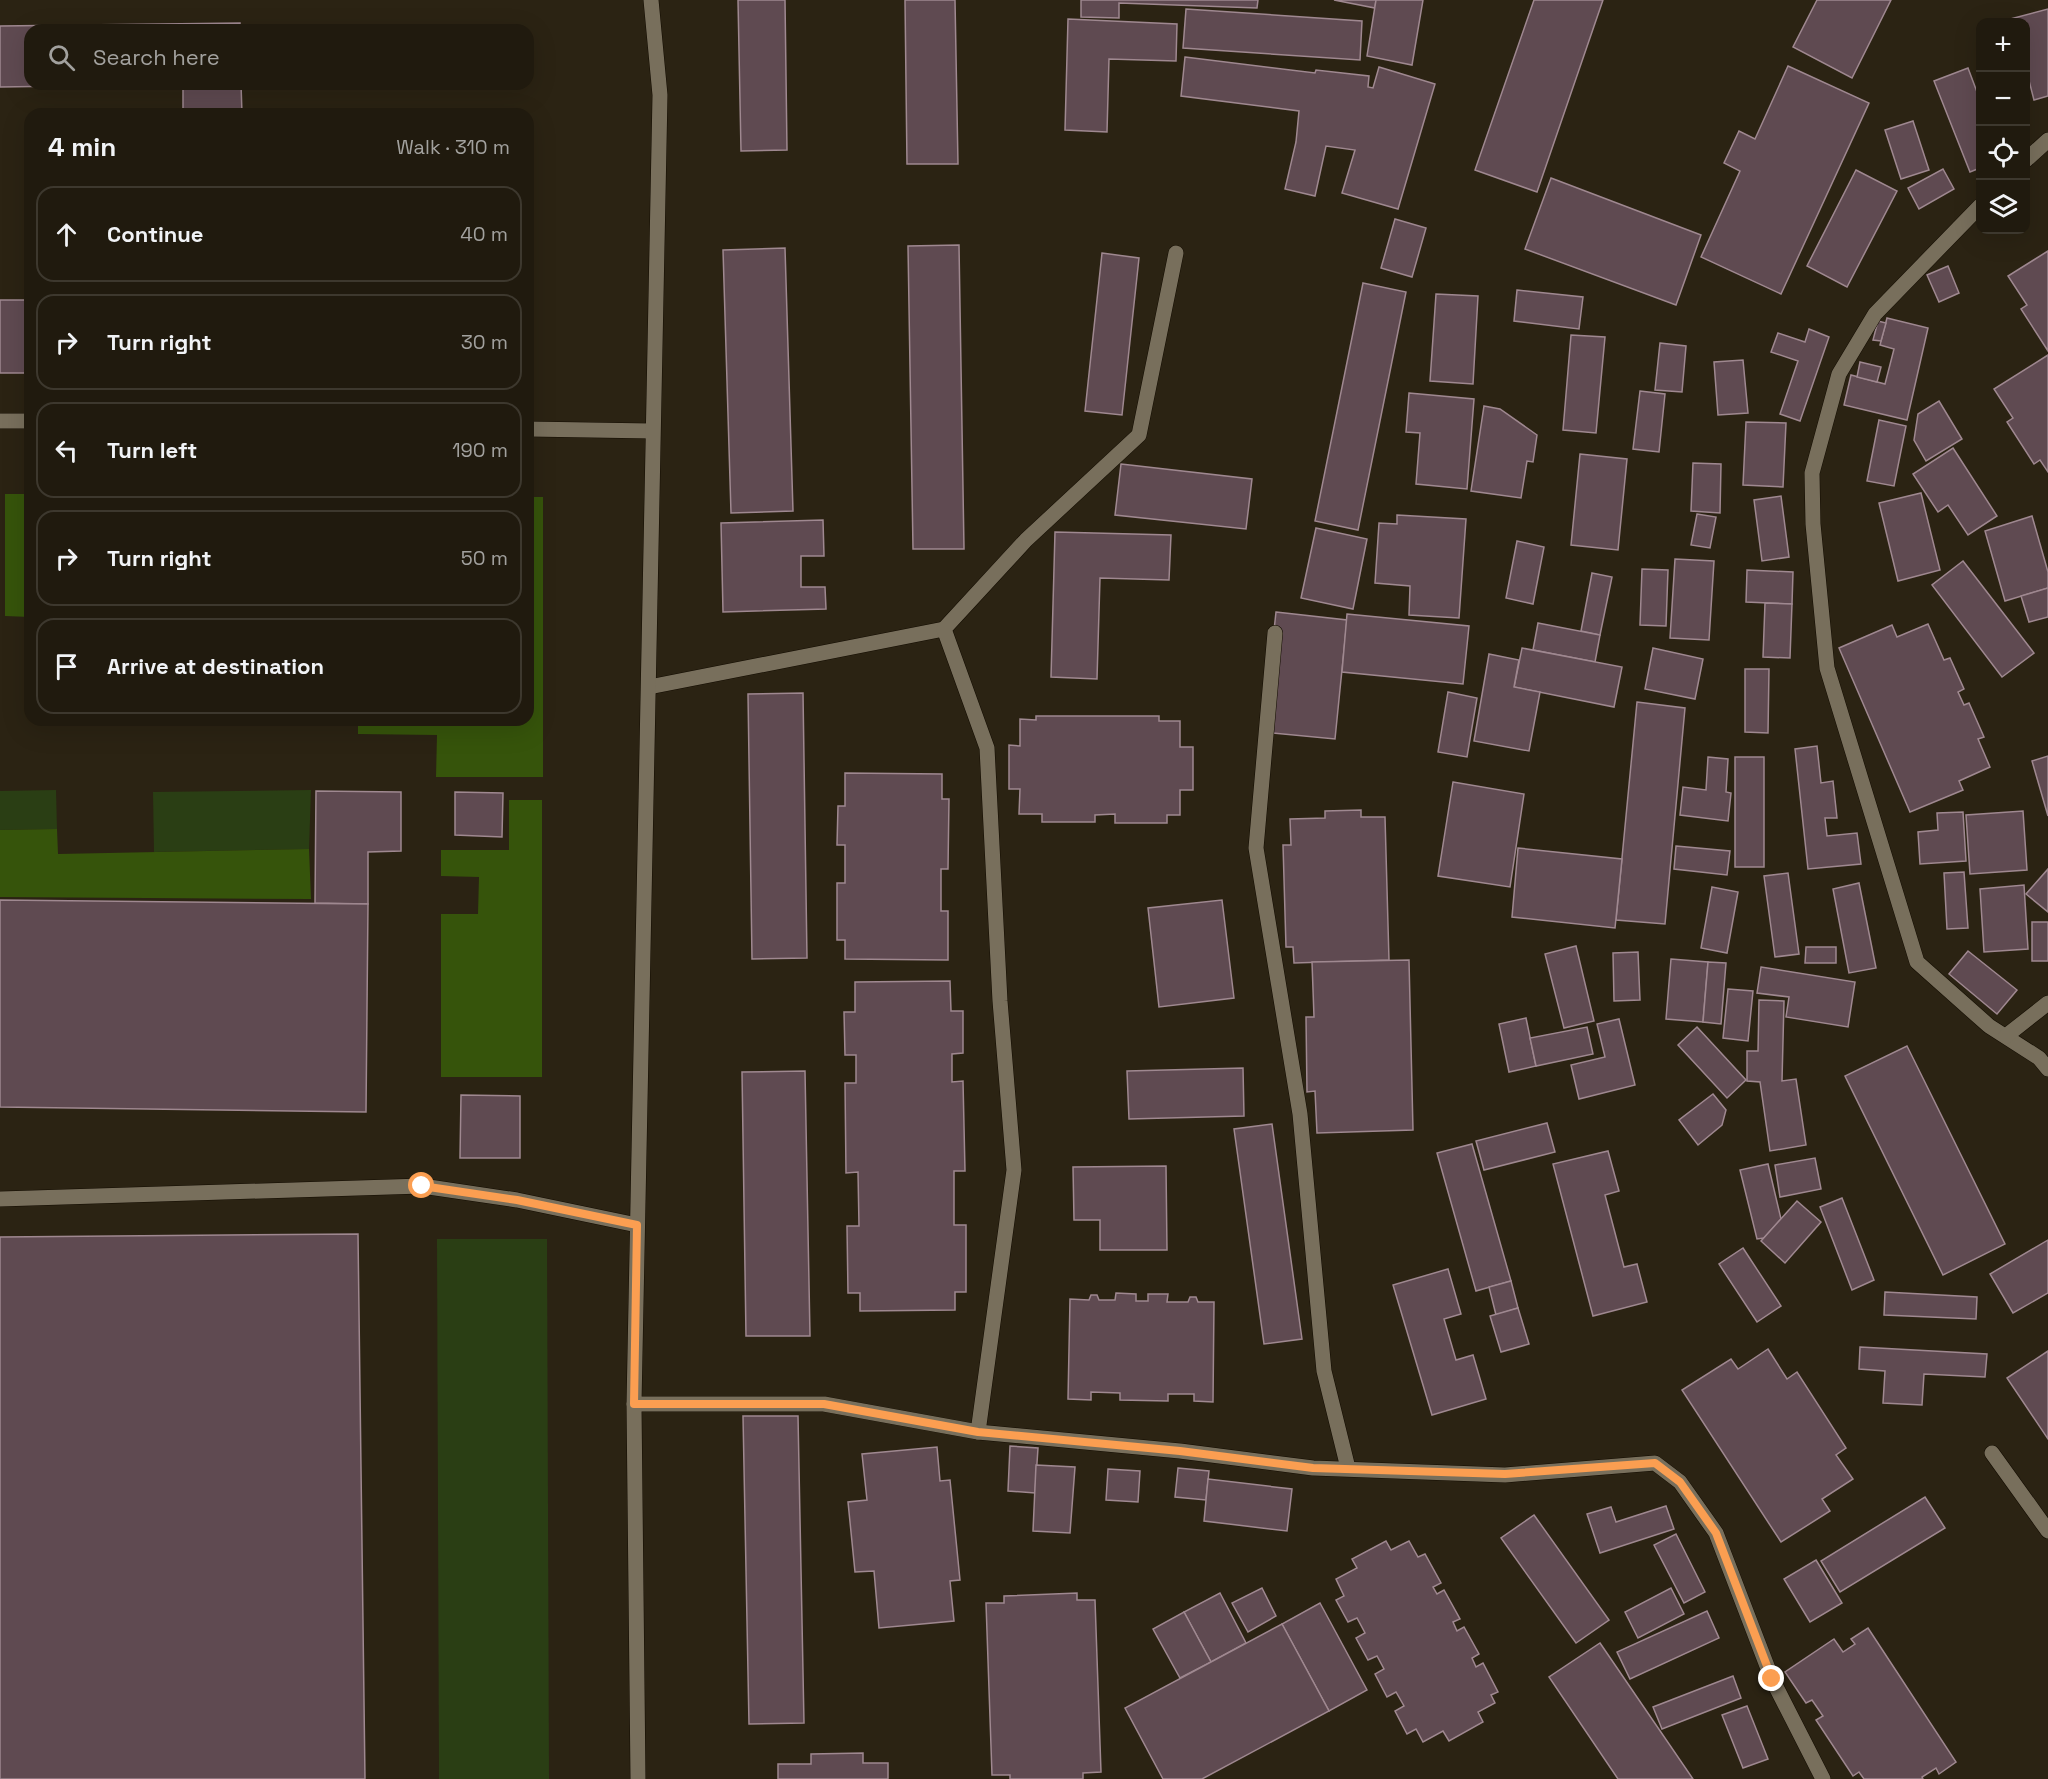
<!DOCTYPE html>
<html lang="en">
<head>
<meta charset="utf-8">
<style>
	:root { --surface:#201a0e; --page:#2d271c; --text:#f1f3f6; --muted:#a2a19e; --line:#3d382e }
	body { margin:0; font-family:"Space Grotesk",sans-serif; background:var(--page); color:var(--text) }
	.controls { position:absolute; right:18px; top:18px; display:grid; overflow:hidden; border-radius:12px; box-shadow:0 6px 24px #0002 }
	.controls button { width:54px; height:54px; display:grid; place-items:center; padding:0; border:0; border-bottom:2px solid var(--line); background:var(--surface); color:var(--text); font:30px sans-serif }
	.stop { position:absolute; width:18px; height:18px; margin:-14px; border:4px solid #fb9e51; border-radius:50%; background:#fff }
	.stop.end { background:#fb9e51; border-color:#fff; box-shadow:0 2px 6px #0008 }
	.list { margin:0; padding:0; list-style:none }
	h2 { display:flex; justify-content:space-between; align-items:center; height:78px; margin:0; padding:0 24px; font-size:26px }
	h2 small { font-size:20px; font-weight:400; color:var(--muted) }
	.list li { display:grid; grid-template-columns:39px 1fr auto; gap:18px; align-items:center; box-sizing:border-box; height:96px; margin:0 12px 12px; padding:0 12px; border:2px solid var(--line); border-radius:18px }
	.list b { display:block; font-size:22px; white-space:nowrap }
	.list em { font-size:20px; font-style:normal; color:var(--muted) }
	.icon { flex:none; width:33px; height:33px; fill:none; stroke:currentColor; stroke-width:2; stroke-linecap:round; stroke-linejoin:round }
	.map { position:relative; flex:none; width:2048px; height:1779px; overflow:hidden }
	.search { position:absolute; background:var(--surface); box-shadow:0 6px 24px #0002; left:24px; top:24px; width:510px; height:66px; display:flex; align-items:center; gap:15px; box-sizing:border-box; padding:0 21px; border-radius:18px; color:var(--muted); font-size:22px }
	.panel { position:absolute; background:var(--surface); box-shadow:0 6px 24px #0002; left:24px; top:108px; width:510px; height:618px; border-radius:18px }
	.map>svg:first-child { display:block }
	.green { fill:#2a3e14 }
	.forest { fill:#36540b }
	.building { fill:#5f4a51; stroke:#9f8890; stroke-width:1.5 }
	.lines { fill:none; stroke-linecap:round; stroke-linejoin:round }
	.service-casing { stroke:#130c01; stroke-width:16 }
	.minor-casing { stroke:#130c01; stroke-width:16 }
	.secondary-casing { stroke:#130c01; stroke-width:16 }
	.service { stroke:#786f5c; stroke-width:15 }
	.minor { stroke:#786f5c; stroke-width:15 }
	.secondary { stroke:#786f5c; stroke-width:15 }
	.route { stroke:#fb9e51; stroke-width:8 }
</style>
</head>
<body>
<div class="map">
<svg width="2048" height="1779" viewBox="0 0 2048 1779">
	<rect width="100%" height="100%" fill="#2b2313"/>
	<g class="green">
		<polygon points="56,790 57,829 0,830 0,791"/>
		<polygon points="311,790 309,849 154,852 153,792"/>
		<polygon points="437,1239 547,1239 549,1779 439,1779"/>
	</g>
	<g class="forest">
		<polygon points="5,494 30,494 30,617 5,616"/>
		<polygon points="528,497 543,497 543,777 436,777 437,735 358,734 358,720 528,720"/>
		<polygon points="509,800 542,800 542,1077 441,1077 441,914 478,914 479,877 441,876 441,850 509,850"/>
		<polygon points="57,829 58,854 309,849 311,899 0,897 0,830"/>
	</g>
	<g class="building">
		<polygon points="738,0 785,0 787,150 741,151"/>
		<polygon points="905,0 955,0 958,164 907,164"/>
		<polygon points="1081,0 1258,0 1257,8 1119,3 1119,18 1081,17"/>
		<polygon points="1334,0 1376,0 1375,8"/>
		<polygon points="1376,0 1423,0 1412,65 1367,56"/>
		<polygon points="1534,0 1603,0 1537,192 1475,170"/>
		<polygon points="1817,0 1891,0 1852,78 1793,47"/>
		<polygon points="1186,9 1362,21 1360,60 1183,48"/>
		<polygon points="2048,9 2048,96 2034,100 2026,69 2026,22 1999,22"/>
		<polygon points="1068,19 1177,24 1176,61 1109,59 1107,132 1065,130"/>
		<polygon points="240,23 240,30 30,30 30,84 201,84 0,87 0,26"/>
		<polygon points="1185,57 1315,73 1316,70 1369,76 1368,87 1373,88 1379,67 1435,84 1398,209 1342,193 1355,150 1326,146 1315,196 1285,189 1296,142 1299,111 1181,96"/>
		<polygon points="1788,66 1869,103 1781,294 1701,257 1740,171 1724,163 1739,131 1755,139"/>
		<polygon points="1968,68 1980,100 1980,168 1970,172 1934,81"/>
		<polygon points="183,84 241,84 242,114 183,114"/>
		<polygon points="1913,121 1929,170 1901,179 1885,130"/>
		<polygon points="1943,169 1954,189 1919,209 1908,188"/>
		<polygon points="1856,170 1897,191 1847,287 1807,266"/>
		<polygon points="1551,178 1701,235 1676,305 1525,249"/>
		<polygon points="1395,219 1426,228 1412,277 1381,268"/>
		<polygon points="959,245 964,549 913,549 908,246"/>
		<polygon points="785,248 793,511 731,513 723,250"/>
		<polygon points="2048,251 2048,351 2021,309 2027,305 2008,276"/>
		<polygon points="1102,253 1139,258 1122,415 1085,411"/>
		<polygon points="1948,266 1959,293 1939,302 1927,275"/>
		<polygon points="1363,283 1406,292 1358,530 1315,521"/>
		<polygon points="1517,290 1583,297 1579,329 1514,321"/>
		<polygon points="1436,294 1478,296 1473,384 1430,381"/>
		<rect x="0" y="300" width="30" height="73"/>
		<polygon points="1887,318 1928,328 1907,420 1844,405 1851,375 1885,384 1894,349 1880,345"/>
		<polygon points="1878,321 1886,323 1881,341 1873,340"/>
		<polygon points="1809,329 1829,337 1800,421 1780,414 1798,361 1771,352 1778,333 1805,342"/>
		<polygon points="1571,335 1605,337 1596,433 1563,430"/>
		<polygon points="1660,343 1686,346 1682,392 1655,390"/>
		<polygon points="2048,355 2048,472 2040,460 2034,464 2007,422 2013,418 1994,389"/>
		<polygon points="1743,360 1748,413 1718,415 1714,362"/>
		<polygon points="1860,362 1881,367 1877,382 1857,377"/>
		<polygon points="1640,391 1665,394 1659,452 1633,449"/>
		<polygon points="1409,393 1474,399 1467,489 1416,484 1420,433 1406,432"/>
		<polygon points="1939,401 1962,439 1926,461 1914,440 1918,414"/>
		<polygon points="1484,406 1500,409 1537,435 1533,462 1527,461 1521,498 1471,491"/>
		<polygon points="1879,420 1906,426 1894,486 1867,481"/>
		<polygon points="1746,422 1786,423 1783,487 1743,485"/>
		<polygon points="1953,448 1997,516 1968,535 1948,505 1938,512 1913,474"/>
		<polygon points="1580,454 1627,459 1618,550 1571,545"/>
		<polygon points="1693,463 1721,464 1720,513 1691,511"/>
		<polygon points="1121,464 1252,479 1246,529 1115,515"/>
		<polygon points="1921,493 1940,570 1898,581 1879,503"/>
		<polygon points="1781,496 1789,557 1762,561 1754,500"/>
		<polygon points="1697,514 1716,517 1710,548 1691,545"/>
		<polygon points="1397,515 1466,519 1459,618 1409,615 1410,586 1375,583 1379,523 1397,524"/>
		<polygon points="2032,516 2048,572 2048,588 2005,601 1985,531"/>
		<polygon points="823,520 824,556 801,556 801,587 825,587 826,609 723,612 721,523"/>
		<polygon points="1316,528 1367,539 1353,609 1301,598"/>
		<polygon points="1055,532 1171,535 1169,580 1100,578 1097,679 1051,677"/>
		<polygon points="1517,541 1544,547 1533,604 1506,598"/>
		<polygon points="1675,559 1714,561 1709,640 1670,638"/>
		<polygon points="1963,561 2034,653 2002,677 1932,585"/>
		<polygon points="1642,569 1668,570 1666,626 1640,625"/>
		<polygon points="1747,570 1793,572 1792,604 1746,602"/>
		<polygon points="1592,573 1612,577 1600,635 1581,631"/>
		<polygon points="2048,588 2048,617 2029,622 2021,596"/>
		<polygon points="1765,603 1792,604 1790,658 1763,657"/>
		<polygon points="1276,612 1347,620 1335,739 1263,732"/>
		<polygon points="1347,614 1469,626 1463,684 1342,672"/>
		<polygon points="1538,623 1600,635 1595,662 1533,650"/>
		<polygon points="1928,624 1944,660 1950,658 1964,689 1958,692 1964,705 1969,703 1984,737 1978,739 1990,767 1959,781 1963,790 1910,812 1839,648 1892,625 1897,637"/>
		<polygon points="1522,648 1622,667 1614,707 1514,687"/>
		<polygon points="1653,648 1703,659 1695,699 1645,689"/>
		<polygon points="1489,654 1519,660 1514,687 1540,692 1529,751 1474,741"/>
		<polygon points="1745,669 1769,669 1768,733 1745,732"/>
		<polygon points="1448,692 1477,698 1467,757 1438,752"/>
		<polygon points="803,693 807,958 752,959 748,694"/>
		<polygon points="1637,702 1685,708 1665,924 1616,920"/>
		<polygon points="1036,716 1159,716 1159,721 1180,721 1180,747 1193,747 1193,790 1180,790 1180,815 1167,815 1167,823 1115,823 1115,814 1095,815 1095,822 1042,822 1042,814 1019,814 1020,789 1009,789 1009,745 1020,746 1020,719 1036,720"/>
		<polygon points="1817,746 1821,783 1833,781 1837,818 1825,818 1827,836 1857,833 1861,864 1808,869 1795,749"/>
		<polygon points="2048,756 2048,816 2032,761"/>
		<polygon points="1708,757 1728,759 1726,792 1731,793 1728,821 1680,815 1683,787 1706,790"/>
		<rect x="1735" y="757" width="29" height="110"/>
		<polygon points="845,773 942,774 942,799 949,799 948,869 941,869 941,911 948,911 948,960 845,959 845,940 837,940 837,883 845,883 845,845 837,845 838,806 845,806"/>
		<polygon points="1453,782 1524,794 1510,887 1438,876"/>
		<polygon points="316,791 401,792 401,851 368,852 368,904 315,903"/>
		<polygon points="455,792 503,793 502,837 455,835"/>
		<polygon points="1361,810 1361,817 1385,817 1389,960 1294,963 1293,947 1286,947 1283,845 1291,845 1290,819 1325,818 1325,811"/>
		<polygon points="2023,811 2027,870 1970,874 1966,815"/>
		<polygon points="1963,812 1966,861 1920,864 1918,832 1938,830 1937,813"/>
		<polygon points="1676,846 1730,851 1727,875 1674,869"/>
		<polygon points="1518,848 1622,859 1615,928 1512,917"/>
		<polygon points="2048,869 2048,912 2026,894"/>
		<polygon points="1964,872 1968,928 1947,929 1944,873"/>
		<polygon points="1788,873 1799,954 1775,957 1764,876"/>
		<polygon points="1859,883 1876,968 1849,973 1833,889"/>
		<polygon points="2024,885 2028,949 1984,952 1980,889"/>
		<polygon points="1712,887 1738,892 1727,953 1701,948"/>
		<polygon points="0,900 368,904 366,1112 0,1107"/>
		<polygon points="1222,900 1234,998 1159,1007 1148,908"/>
		<rect x="2032" y="922" width="16" height="39"/>
		<polygon points="1576,946 1594,1021 1564,1028 1545,954"/>
		<polygon points="1806,947 1836,947 1836,963 1805,963"/>
		<polygon points="1968,951 2017,990 1997,1014 1949,974"/>
		<polygon points="1638,952 1640,1000 1614,1001 1613,953"/>
		<polygon points="1671,959 1708,962 1703,1022 1666,1019"/>
		<polygon points="1409,960 1413,1130 1317,1133 1315,1091 1307,1092 1306,1017 1314,1017 1312,962"/>
		<polygon points="1708,962 1726,963 1721,1024 1703,1022"/>
		<polygon points="1761,967 1855,982 1848,1027 1786,1017 1789,997 1757,993"/>
		<polygon points="950,981 951,1011 963,1011 963,1053 952,1054 952,1082 963,1081 965,1171 954,1171 954,1225 966,1225 966,1292 955,1292 955,1310 860,1311 860,1293 848,1293 847,1226 859,1226 858,1172 846,1173 845,1083 856,1083 856,1055 845,1055 844,1012 855,1012 855,982"/>
		<polygon points="1728,989 1753,991 1748,1041 1723,1038"/>
		<polygon points="1759,1000 1784,1001 1782,1081 1796,1079 1806,1145 1770,1151 1760,1082 1747,1081 1747,1051 1758,1051"/>
		<polygon points="1526,1018 1536,1066 1509,1072 1499,1024"/>
		<polygon points="1619,1019 1635,1085 1579,1099 1571,1065 1605,1057 1597,1024"/>
		<polygon points="1587,1027 1593,1054 1536,1066 1530,1038"/>
		<polygon points="1697,1027 1746,1080 1727,1098 1678,1045"/>
		<polygon points="1907,1046 2005,1244 1943,1275 1845,1076"/>
		<polygon points="1243,1068 1244,1116 1129,1119 1127,1071"/>
		<polygon points="805,1071 810,1336 746,1336 742,1072"/>
		<polygon points="1713,1094 1726,1110 1722,1125 1698,1145 1679,1120"/>
		<polygon points="461,1095 520,1096 520,1158 460,1158"/>
		<polygon points="1547,1123 1555,1152 1484,1170 1476,1141"/>
		<polygon points="1272,1124 1302,1339 1264,1344 1234,1129"/>
		<polygon points="1472,1144 1511,1281 1476,1291 1437,1153"/>
		<polygon points="1608,1151 1619,1191 1605,1195 1624,1267 1637,1264 1647,1302 1593,1316 1553,1164"/>
		<polygon points="1815,1158 1821,1189 1780,1197 1775,1165"/>
		<polygon points="1768,1164 1781,1219 1764,1238 1757,1239 1740,1170"/>
		<polygon points="1166,1166 1167,1250 1100,1250 1100,1220 1074,1220 1073,1167"/>
		<polygon points="1842,1198 1874,1280 1852,1290 1820,1207"/>
		<polygon points="1797,1201 1821,1222 1785,1263 1761,1241"/>
		<polygon points="358,1234 365,1779 0,1779 0,1237"/>
		<polygon points="2048,1240 2048,1293 2013,1313 1990,1274"/>
		<polygon points="1743,1248 1781,1306 1757,1322 1719,1264"/>
		<polygon points="1448,1269 1461,1314 1444,1319 1456,1360 1473,1355 1486,1399 1432,1415 1393,1285"/>
		<polygon points="1511,1281 1518,1308 1496,1315 1489,1287"/>
		<polygon points="1885,1292 1977,1297 1976,1319 1884,1315"/>
		<polygon points="1116,1293 1136,1294 1136,1301 1148,1301 1148,1294 1168,1294 1167,1302 1188,1302 1190,1297 1196,1297 1198,1302 1214,1302 1213,1402 1194,1401 1194,1394 1168,1394 1168,1401 1120,1400 1120,1393 1091,1392 1091,1400 1068,1399 1070,1299 1089,1300 1091,1295 1097,1295 1099,1300 1115,1300"/>
		<polygon points="1518,1308 1529,1344 1501,1352 1490,1316"/>
		<polygon points="1860,1347 1987,1354 1985,1377 1924,1374 1922,1405 1883,1403 1885,1371 1859,1369"/>
		<polygon points="1768,1349 1787,1379 1797,1372 1846,1448 1836,1455 1853,1479 1822,1499 1830,1511 1781,1542 1682,1390 1731,1359 1738,1369"/>
		<polygon points="2048,1351 2048,1439 2007,1378"/>
		<polygon points="743,1416 798,1416 804,1723 749,1724"/>
		<polygon points="1010,1446 1038,1448 1035,1493 1008,1491"/>
		<polygon points="937,1447 940,1481 950,1480 960,1580 950,1581 954,1621 879,1628 874,1571 855,1572 848,1502 867,1500 862,1454"/>
		<polygon points="1036,1465 1075,1467 1070,1533 1033,1531"/>
		<polygon points="1178,1468 1209,1471 1206,1500 1175,1497"/>
		<polygon points="1108,1469 1140,1471 1138,1502 1106,1500"/>
		<polygon points="1208,1479 1292,1489 1287,1531 1204,1521"/>
		<polygon points="1925,1497 1945,1528 1840,1592 1821,1561"/>
		<polygon points="1666,1506 1674,1529 1600,1553 1587,1514 1611,1507 1616,1522"/>
		<polygon points="1534,1515 1609,1620 1576,1643 1501,1538"/>
		<polygon points="1676,1534 1705,1592 1684,1603 1654,1545"/>
		<polygon points="1386,1541 1391,1550 1409,1541 1418,1557 1425,1554 1441,1583 1433,1587 1437,1594 1444,1590 1460,1619 1453,1622 1457,1631 1464,1627 1479,1654 1472,1658 1476,1667 1483,1663 1498,1692 1491,1695 1495,1703 1478,1712 1483,1722 1449,1741 1443,1731 1423,1742 1416,1729 1407,1734 1395,1711 1404,1706 1396,1692 1387,1697 1375,1674 1384,1669 1377,1656 1368,1660 1356,1638 1365,1633 1357,1618 1348,1622 1336,1600 1344,1596 1336,1579 1357,1568 1352,1559"/>
		<polygon points="1816,1560 1842,1603 1810,1622 1784,1579"/>
		<polygon points="1262,1588 1276,1616 1248,1632 1232,1603"/>
		<polygon points="1671,1588 1684,1614 1638,1638 1625,1612"/>
		<polygon points="1077,1593 1077,1600 1095,1600 1101,1772 1083,1773 1083,1779 1010,1779 1010,1775 992,1775 986,1603 1004,1603 1004,1596"/>
		<polygon points="1220,1593 1246,1643 1211,1662 1184,1612"/>
		<polygon points="1320,1603 1367,1690 1329,1711 1282,1624"/>
		<polygon points="1707,1611 1719,1638 1630,1679 1617,1652"/>
		<polygon points="1184,1612 1211,1662 1180,1678 1153,1629"/>
		<polygon points="1282,1624 1329,1711 1202,1779 1163,1779 1125,1708"/>
		<polygon points="1868,1628 1956,1762 1939,1774 1936,1768 1922,1777 1923,1779 1864,1779 1859,1772 1853,1776 1816,1720 1823,1716 1812,1700 1806,1703 1785,1672 1834,1639 1843,1652 1855,1644 1851,1639"/>
		<polygon points="1600,1643 1693,1779 1618,1779 1549,1677"/>
		<polygon points="1733,1676 1741,1698 1662,1729 1653,1707"/>
		<polygon points="1747,1706 1768,1759 1743,1768 1722,1715"/>
		<polygon points="863,1753 863,1763 888,1763 888,1779 778,1779 778,1764 811,1764 811,1754"/>
	</g>
	<g class="lines">
		<g class="service-casing">
			<g id="service">
				<polyline points="1275,633 1256,848 1300,1114 1324,1371 1348,1468"/>
				<polyline points="0,1199 422,1186 517,1200 637,1225"/>
				<polyline points="1992,1453 2048,1531"/>
			</g>
		</g>
		<g class="minor-casing">
			<g id="minor">
				<polyline points="2026,160 2048,140"/>
				<polyline points="1980,206 1875,314 1839,374 1812,473 1813,524 1827,668 1917,962 1989,1026 2039,1058 2048,1069"/>
				<polyline points="0,421 30,421"/>
				<polyline points="528,429 652,431"/>
				<polyline points="649,687 944,629"/>
				<polyline points="2006,1036 2048,1003"/>
				<polyline points="634,1404 824,1404 978,1432 1180,1451 1313,1468 1505,1475 1655,1463 1680,1482 1716,1533 1772,1679 1823,1779"/>
				<polyline points="978,1432 1014,1170 1000,1001 987,748 944,629 1026,540 1139,435 1176,253"/>
			</g>
		</g>
		<g class="secondary-casing">
			<polyline id="secondary" points="638,1779 634,1404 660,95 651,0"/>
		</g>
		<use href="#service" class="service"/>
		<use href="#minor" class="minor"/>
		<use href="#secondary" class="secondary"/>
	</g>
	<g class="lines">
		<polyline class="route" points="422,1186 517,1200 637,1225 634,1404 824,1404 978,1432 1180,1451 1313,1468 1505,1474 1655,1463 1680,1482 1716,1533 1772,1679"/>
	</g>
</svg>
<div class="controls">
<button>+</button>
<button>−</button>
<button><svg class="icon" aria-label="locate" viewBox="0 0 24 24"><circle cx="12" cy="12" r="6"/><path d="M12 2v4M12 18v4M2 12h4M18 12h4"/></svg></button>
<button><svg class="icon" aria-label="layers" viewBox="0 0 24 24"><path d="M12 4l9 5-9 5-9-5zM3 14l9 5 9-5"/></svg></button>
</div>
<div class="stop" style="left:422px;top:1186px"></div>
<div class="stop end" style="left:1772px;top:1679px"></div>
<div class="search"><svg class="icon" aria-label="search" viewBox="0 0 24 24"><circle cx="10" cy="10" r="6"/><path d="M15 15l6 6"/></svg>Search here</div>
<section class="panel">
<h2>4 min<small>Walk · 310 m</small></h2>
<ul class="list">
<li><svg class="icon" aria-label="ahead" viewBox="0 0 24 24"><path d="M12 20V5M6 11l6-6 6 6"/></svg><div><b>Continue</b></div><em>40 m</em></li>
<li><svg class="icon" aria-label="right" viewBox="0 0 24 24"><path d="M7 20v-9h11M14 6l5 5-5 5"/></svg><div><b>Turn right</b></div><em>30 m</em></li>
<li><svg class="icon" aria-label="left" viewBox="0 0 24 24"><path d="M17 20v-9H6M10 6l-5 5 5 5"/></svg><div><b>Turn left</b></div><em>190 m</em></li>
<li><svg class="icon" aria-label="right" viewBox="0 0 24 24"><path d="M7 20v-9h11M14 6l5 5-5 5"/></svg><div><b>Turn right</b></div><em>50 m</em></li>
<li><svg class="icon" aria-label="arrive" viewBox="0 0 24 24"><path d="M6 21V4h12l-3 4 3 4H6"/></svg><div><b>Arrive at destination</b></div></li>
</ul>
</section>
</div>
</body>
</html>
